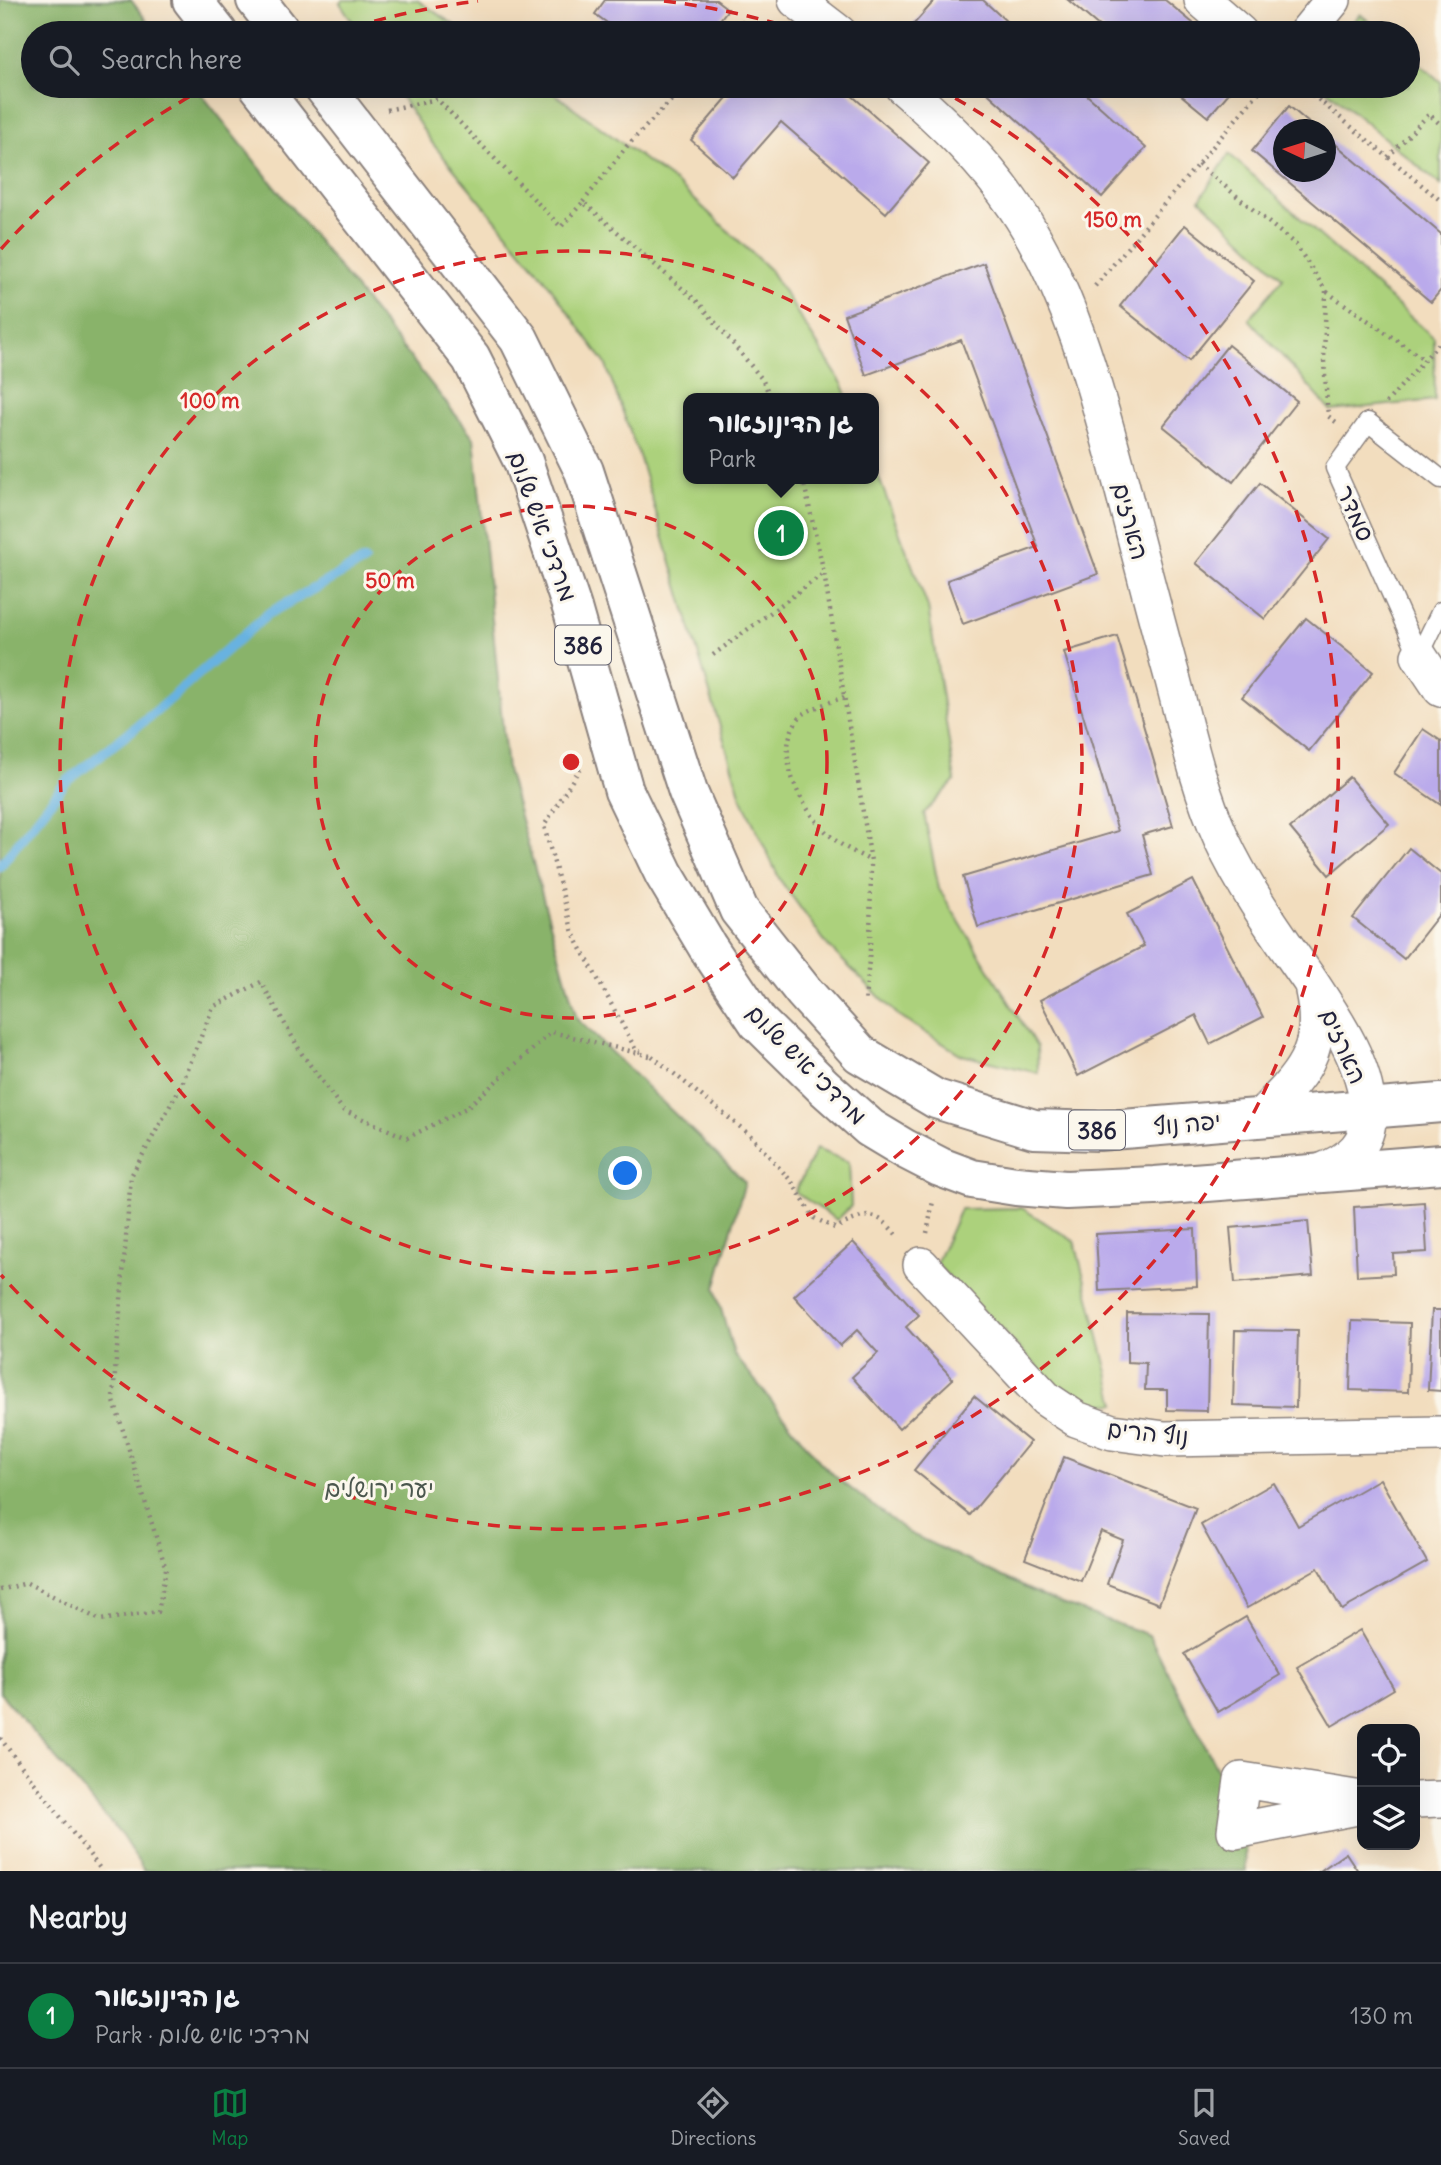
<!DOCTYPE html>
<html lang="en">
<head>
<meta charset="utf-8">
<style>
	:root { --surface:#171b24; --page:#20242c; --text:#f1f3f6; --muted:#9ea1a6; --line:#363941; --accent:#0b8043 }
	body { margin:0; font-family:Delius,"Playpen Sans Hebrew",sans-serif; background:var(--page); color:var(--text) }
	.controls { position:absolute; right:21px; bottom:21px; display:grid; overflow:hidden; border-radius:14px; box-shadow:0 7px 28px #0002 }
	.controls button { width:63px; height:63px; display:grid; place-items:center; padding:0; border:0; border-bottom:2px solid var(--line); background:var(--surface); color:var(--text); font:35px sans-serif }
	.compass { position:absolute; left:1273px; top:119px; width:63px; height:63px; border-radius:50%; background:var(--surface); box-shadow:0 7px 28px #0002; rotate:274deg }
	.you { position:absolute; left:626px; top:1174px; width:24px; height:24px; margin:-18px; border:5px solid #fff; border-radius:50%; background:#1a73e8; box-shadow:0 0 0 10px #1a73e833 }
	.badge { display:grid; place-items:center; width:46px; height:46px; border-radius:50%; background:var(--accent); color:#fff; font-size:23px; font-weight:700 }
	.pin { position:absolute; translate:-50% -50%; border:4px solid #fff; box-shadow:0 2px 7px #0006 }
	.popup { position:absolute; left:683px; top:393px; width:196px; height:91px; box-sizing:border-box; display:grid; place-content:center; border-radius:14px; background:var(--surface); filter:drop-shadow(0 2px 5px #0005); font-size:23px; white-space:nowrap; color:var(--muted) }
	.popup b { font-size:26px; color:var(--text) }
	.popup::after { content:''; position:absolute; left:50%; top:100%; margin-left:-14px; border:14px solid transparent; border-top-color:var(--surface) }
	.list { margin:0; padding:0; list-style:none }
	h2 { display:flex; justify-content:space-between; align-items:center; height:91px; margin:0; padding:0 28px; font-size:30px }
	h2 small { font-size:23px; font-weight:400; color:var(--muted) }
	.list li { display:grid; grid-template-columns:46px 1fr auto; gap:21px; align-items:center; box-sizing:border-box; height:105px; padding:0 28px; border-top:2px solid var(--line) }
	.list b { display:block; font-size:26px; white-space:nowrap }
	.list p { margin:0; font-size:23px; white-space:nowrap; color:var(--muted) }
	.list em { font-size:23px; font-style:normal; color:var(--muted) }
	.icon { flex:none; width:38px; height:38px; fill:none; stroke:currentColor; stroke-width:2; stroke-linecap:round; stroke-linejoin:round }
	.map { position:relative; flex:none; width:1441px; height:1871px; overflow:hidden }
	.search { position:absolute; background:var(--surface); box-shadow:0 7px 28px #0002; left:21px; right:21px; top:21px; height:77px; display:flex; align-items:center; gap:18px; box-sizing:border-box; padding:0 24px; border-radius:38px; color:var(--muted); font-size:26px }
	.sheet { height:196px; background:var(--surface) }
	nav { display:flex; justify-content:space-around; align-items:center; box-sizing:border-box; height:98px; border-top:2px solid var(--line); background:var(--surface); font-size:19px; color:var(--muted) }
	nav a { display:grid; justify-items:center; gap:4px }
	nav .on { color:var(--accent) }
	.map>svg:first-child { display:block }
	.green { fill:#acd17b; stroke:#677a5b; stroke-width:2 }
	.forest { fill:#89b36b; stroke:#566a53; stroke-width:2 }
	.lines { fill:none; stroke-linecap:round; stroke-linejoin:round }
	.stream { stroke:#67b2e0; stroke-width:10 }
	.building { fill:#baaaeb }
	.service-casing { stroke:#8a807c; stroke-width:21 }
	.minor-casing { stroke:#8a807c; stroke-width:38 }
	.primary-casing { stroke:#8a807c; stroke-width:42 }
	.path { stroke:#8a807c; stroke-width:4.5; stroke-dasharray:2 5; stroke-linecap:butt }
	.service { stroke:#fff; stroke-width:18 }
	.minor { stroke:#fff; stroke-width:35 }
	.primary { stroke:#fff; stroke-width:38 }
	.ring { fill:none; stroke:#d62828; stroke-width:3.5; stroke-dasharray:12 9 }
	.labels { text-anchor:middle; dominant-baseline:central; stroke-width:6; stroke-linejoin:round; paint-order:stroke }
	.shield { fill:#fbf7ec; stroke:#636270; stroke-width:2 }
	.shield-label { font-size:23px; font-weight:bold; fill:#22223b }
	.street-label { font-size:24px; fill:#22223b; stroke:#fbf7ec }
	.park-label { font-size:24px; fill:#4b574e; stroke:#fbf7ec }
	.centre { fill:#d62828; stroke:#fbf7ec; stroke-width:3.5 }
	.ring-label { font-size:21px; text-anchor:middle; font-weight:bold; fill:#d62828; stroke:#fbf7ec; stroke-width:6; stroke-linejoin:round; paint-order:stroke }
</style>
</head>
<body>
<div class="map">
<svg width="1441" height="1871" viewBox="0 0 1441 1871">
	<rect width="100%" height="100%" fill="#fbf7ec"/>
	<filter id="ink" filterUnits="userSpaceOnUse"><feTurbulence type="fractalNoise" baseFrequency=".0143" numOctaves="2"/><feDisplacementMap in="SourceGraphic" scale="14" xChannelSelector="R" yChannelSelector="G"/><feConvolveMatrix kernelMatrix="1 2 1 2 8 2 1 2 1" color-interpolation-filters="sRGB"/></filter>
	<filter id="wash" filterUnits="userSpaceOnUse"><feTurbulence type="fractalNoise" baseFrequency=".00686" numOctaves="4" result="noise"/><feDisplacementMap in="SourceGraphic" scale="28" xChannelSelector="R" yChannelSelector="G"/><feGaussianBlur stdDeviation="1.57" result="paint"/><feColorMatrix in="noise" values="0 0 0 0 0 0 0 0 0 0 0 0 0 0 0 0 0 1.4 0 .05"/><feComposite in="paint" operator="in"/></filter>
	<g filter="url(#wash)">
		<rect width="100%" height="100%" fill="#f2ddbe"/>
		<g class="green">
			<polygon points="343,0 417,0 466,33 360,33 340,3"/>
			<polygon points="1360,14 1383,33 1344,33"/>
			<polygon points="1408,54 1441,82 1441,185 1322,86 1408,86"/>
			<polygon points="394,86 544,86 680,186 770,270 843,385 848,398 688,398 688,479 874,479 874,465 928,607 955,781 924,813 939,889 1037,1047 1038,1073 962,1055 900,1017 829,947 780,880 741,797 640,459 605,363 544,278 432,143"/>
			<polygon points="1229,154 1434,338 1435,400 1331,411 1249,319 1283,278 1200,199"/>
			<polygon points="816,1149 849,1162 851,1206 837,1220 795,1192"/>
			<polygon points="1022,1208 1075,1242 1116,1404 1092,1405 1057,1387 936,1264 960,1209"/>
		</g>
		<polygon class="forest" points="0,0 131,0 156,33 33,33 33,86 195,86 474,438 507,770 577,1019 745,1182 715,1288 734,1354 821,1463 837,1478 909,1533 1049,1599 1149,1635 1219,1773 1244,1817 1246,1871 144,1871 122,1836 0,1693"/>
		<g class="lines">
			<polyline class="stream" points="0,866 66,782 154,713 269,613 364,561"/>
		</g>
		<g id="blocks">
			<g class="building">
				<polygon points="605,0 716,0 728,9 710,33 621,33 595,14"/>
				<polygon points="935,0 983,0 1019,33 922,33 913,25"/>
				<polygon points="1068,0 1165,0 1205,33 1107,33"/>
				<polygon points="737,86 764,86 768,89 771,86 841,86 929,163 886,213 781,122 733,177 691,140"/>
				<polygon points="980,86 1077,86 1146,148 1102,197"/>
				<polygon points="1170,86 1235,86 1208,117"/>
				<polygon points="1289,106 1317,130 1284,130 1284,172 1326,172 1326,136 1441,234 1441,290 1431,302 1252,151"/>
				<polygon points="1185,225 1254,281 1189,361 1120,306"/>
				<polygon points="984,263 1098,574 963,624 947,580 1038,547 961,340 866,375 844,315"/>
				<polygon points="1228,345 1297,401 1233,482 1163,426"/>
				<polygon points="1260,483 1329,539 1265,619 1196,563"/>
				<polygon points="1306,618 1373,672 1309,751 1242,697"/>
				<polygon points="1117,636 1173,826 1142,835 1153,875 978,927 963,877 1118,831 1064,652"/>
				<polygon points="1423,729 1441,741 1441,805 1394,773"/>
				<polygon points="1349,777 1389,824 1329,875 1290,828"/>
				<polygon points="1409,848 1441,874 1441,912 1404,959 1353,918"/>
				<polygon points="1193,880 1263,1017 1210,1044 1196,1015 1078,1076 1040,1000 1144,946 1127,914"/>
				<polygon points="1424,1202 1427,1252 1393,1254 1394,1274 1357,1276 1354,1207"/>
				<polygon points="1308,1221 1313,1276 1235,1283 1230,1228"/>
				<polygon points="1195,1229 1197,1286 1099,1291 1096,1234"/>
				<polygon points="853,1242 919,1315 906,1327 953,1379 899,1429 852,1377 878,1353 857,1330 840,1346 794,1296"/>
				<polygon points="1432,1310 1441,1310 1441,1391 1428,1390"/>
				<polygon points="1127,1313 1209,1314 1207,1411 1167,1410 1167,1390 1145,1390 1146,1363 1127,1362"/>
				<polygon points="1352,1321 1410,1323 1408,1392 1350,1390"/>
				<polygon points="1235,1330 1298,1331 1296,1407 1233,1405"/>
				<polygon points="974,1396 1030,1442 970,1515 914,1470"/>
				<polygon points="1064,1457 1196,1508 1159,1604 1107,1584 1123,1540 1101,1531 1081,1581 1025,1559"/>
				<polygon points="1380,1479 1427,1562 1342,1610 1318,1568 1247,1608 1201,1525 1274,1483 1298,1526"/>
				<polygon points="1246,1617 1280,1675 1218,1712 1184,1654"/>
				<polygon points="1360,1630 1394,1689 1332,1726 1297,1667"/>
				<polygon points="1346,1853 1358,1871 1320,1871"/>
			</g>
		</g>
	</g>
	<g filter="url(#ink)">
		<use href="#blocks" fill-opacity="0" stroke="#8a807c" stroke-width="2"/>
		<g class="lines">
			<g class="service-casing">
				<g id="service">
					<polyline points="1419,656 1335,468 1368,422 1441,479"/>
					<polyline points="1419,656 1441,611"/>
				</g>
			</g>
			<g class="minor-casing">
				<g id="minor">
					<polyline points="796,0 839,33"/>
					<polyline points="1202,0 1240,33"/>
					<polyline points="1306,33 1333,0"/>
					<path d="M 902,86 C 943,122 984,161 1015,207 C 1070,289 1096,389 1121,483 C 1138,549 1155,615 1173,680 C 1187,734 1199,789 1222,840 C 1245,890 1279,936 1310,981 C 1335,1019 1365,1062 1368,1109 C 1371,1144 1350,1160 1320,1172"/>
					<polyline points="1419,656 1441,689"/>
					<path d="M 1260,1117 C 1301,1076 1326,1051 1313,991"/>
					<polyline points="921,1265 1046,1399 1076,1419 1112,1432 1165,1439 1441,1434"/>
					<polyline points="1362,1799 1242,1780 1235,1831 1362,1806"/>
					<polyline points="1415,1800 1441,1799"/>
				</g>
			</g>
			<g class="primary-casing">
				<g id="primary">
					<polyline points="192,0 218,33"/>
					<polyline points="256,0 282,33"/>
					<polyline points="259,86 471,358 523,461 572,608 624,791 664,874 707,946 758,1022 824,1087 870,1128 905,1149 940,1167 972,1179 1016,1186 1066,1190 1155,1186 1441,1164"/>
					<polyline points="323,86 519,339 584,471 688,792 739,910 804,992 860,1054 936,1099 1034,1129 1099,1131 1441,1103"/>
				</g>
			</g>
			<g class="path">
				<polyline points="731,33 741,22 756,33"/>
				<polyline points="1302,86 1441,201"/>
				<polyline points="387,110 437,99 561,227 583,202 700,304 762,379 771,398"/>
				<polyline points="1388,157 1429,114 1441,125"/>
				<polyline points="1198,164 1296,245 1326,291 1324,361 1328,416 1336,422"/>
				<polyline points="583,202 627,146 685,86"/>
				<polyline points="1095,286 1264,86"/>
				<polyline points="1327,292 1425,360"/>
				<polyline points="1386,403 1441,341"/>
				<polyline points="803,479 824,573 871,861 870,949 865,1003"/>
				<polyline points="713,655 824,573"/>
				<path d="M 844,697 C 834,701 807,709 800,717 C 769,754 803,813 834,839 C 844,848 859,854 871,861"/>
				<polyline points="580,768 544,826 573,933 636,1050 641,1052"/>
				<path d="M 652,1056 L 750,1135 L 792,1182 L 814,1218 L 835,1228 C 868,1213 875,1208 899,1238"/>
				<polyline points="927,1233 933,1201"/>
				<polyline points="0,1590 27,1583 100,1620 158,1612 166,1569 113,1398 131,1176 181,1086 213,1007 261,982 302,1054 343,1110 407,1138 466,1108 552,1032 654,1057"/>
				<polyline points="0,1738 102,1871"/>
			</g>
			<use href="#service" class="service"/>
			<use href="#minor" class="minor"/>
			<use href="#primary" class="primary"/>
		</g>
	</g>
	<g class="ring">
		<circle cx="571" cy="762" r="256"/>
		<circle cx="571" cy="762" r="511"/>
		<path d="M1 249A767 767 0 0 1 205 88M334 33A767 767 0 0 1 478 1M664 1A767 767 0 0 1 808 33M937 88A767 767 0 1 1 1 1275"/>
	</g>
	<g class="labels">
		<g class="shield">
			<rect x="555" y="625.5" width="56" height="39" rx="5"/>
			<rect x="1069" y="1110.5" width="56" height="39" rx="5"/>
		</g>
		<g class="shield-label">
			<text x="583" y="645">386</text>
			<text x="1097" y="1130">386</text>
		</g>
		<g class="street-label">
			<text transform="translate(1356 513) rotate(66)">סמדר</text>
			<text transform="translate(1131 521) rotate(75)">הארזים</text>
			<text transform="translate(543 526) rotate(70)">מרדכי איש שלום</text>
			<text transform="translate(1344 1046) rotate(66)">הארזים</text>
			<text transform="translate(807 1064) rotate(45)">מרדכי איש שלום</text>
			<text transform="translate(1187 1123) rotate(-5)">יפה נוף</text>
			<text transform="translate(1148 1432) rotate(6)">נוף הרים</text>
		</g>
		<g class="park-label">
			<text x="379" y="1488">יער ירושלים</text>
		</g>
	</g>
	<circle cx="571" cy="762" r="10" class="centre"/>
	<g class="ring-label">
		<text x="1113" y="227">150 m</text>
		<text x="210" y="408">100 m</text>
		<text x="390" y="588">50 m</text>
	</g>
</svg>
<div class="controls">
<button><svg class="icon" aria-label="locate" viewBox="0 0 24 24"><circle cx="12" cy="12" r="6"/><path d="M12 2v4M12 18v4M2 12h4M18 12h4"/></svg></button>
<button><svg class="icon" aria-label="layers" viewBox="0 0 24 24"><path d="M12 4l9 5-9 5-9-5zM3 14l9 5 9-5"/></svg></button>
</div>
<svg class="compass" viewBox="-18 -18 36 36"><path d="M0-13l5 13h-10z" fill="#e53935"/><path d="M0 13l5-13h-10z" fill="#9ea1a6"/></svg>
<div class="you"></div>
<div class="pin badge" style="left:781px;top:533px">1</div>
<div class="popup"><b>גן הדינוזאור</b>Park</div>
<div class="search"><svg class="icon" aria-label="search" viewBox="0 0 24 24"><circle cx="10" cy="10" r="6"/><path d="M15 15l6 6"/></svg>Search here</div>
</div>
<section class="sheet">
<h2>Nearby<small></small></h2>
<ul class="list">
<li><span class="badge">1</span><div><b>גן הדינוזאור</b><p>Park · מרדכי איש שלום</p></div><em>130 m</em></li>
</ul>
</section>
<nav>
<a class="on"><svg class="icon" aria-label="map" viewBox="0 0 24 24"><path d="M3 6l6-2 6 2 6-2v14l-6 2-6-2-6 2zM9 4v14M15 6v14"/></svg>Map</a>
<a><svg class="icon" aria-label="directions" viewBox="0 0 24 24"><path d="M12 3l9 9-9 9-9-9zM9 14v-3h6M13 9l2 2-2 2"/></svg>Directions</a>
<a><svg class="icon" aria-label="saved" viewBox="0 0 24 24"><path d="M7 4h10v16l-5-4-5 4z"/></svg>Saved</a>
</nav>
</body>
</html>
